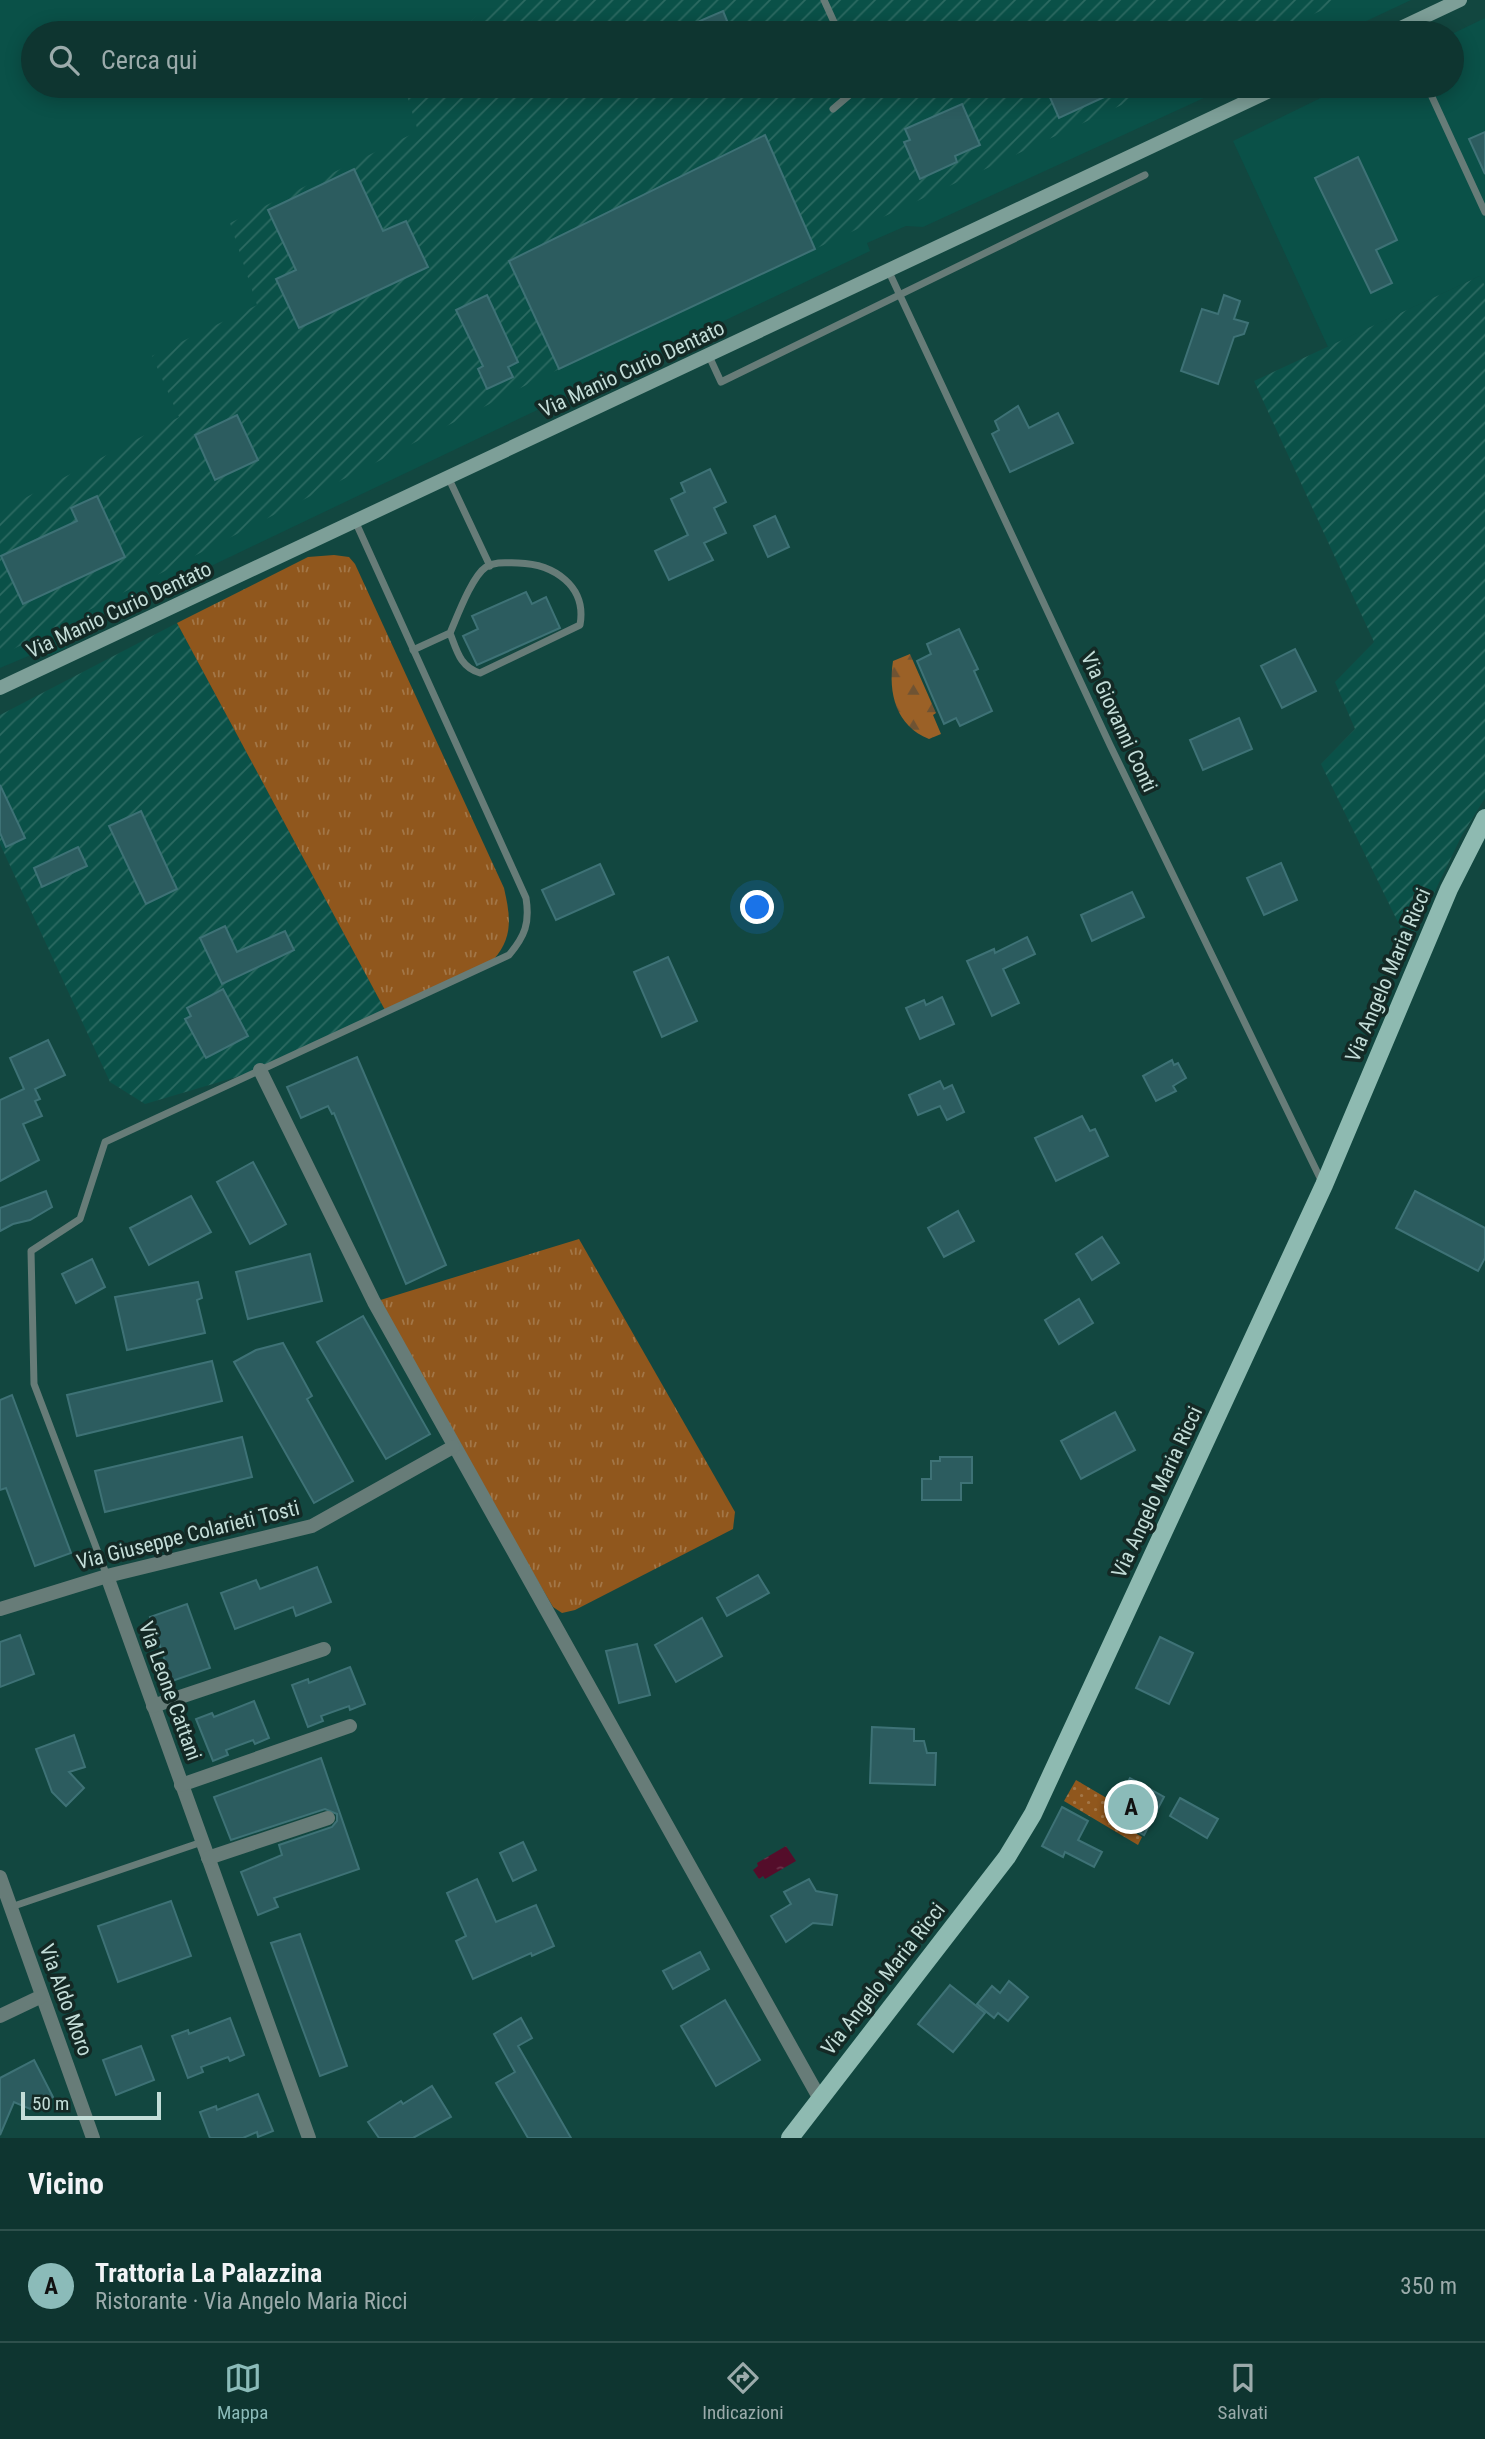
<!DOCTYPE html>
<html lang="it">
<head>
<meta charset="utf-8">
<style>
	:root { --surface:#0e3530; --page:#1c403c; --text:#f1f3f6; --muted:#9babab; --line:#2e504c; --accent:#8bbbb9 }
	body { margin:0; font-family:"Roboto Condensed",sans-serif; background:var(--page); color:var(--text) }
	.scale { position:absolute; left:21px; bottom:18px; width:140px; box-sizing:border-box; padding-left:7px; border:4px solid #c3ddd8; border-top:0; font-size:19px; line-height:24px; white-space:nowrap; color:#c3ddd8; -webkit-text-stroke:5px #142925; paint-order:stroke }
	.you { position:absolute; left:758px; top:908px; width:24px; height:24px; margin:-18px; border:5px solid #fff; border-radius:50%; background:#1a73e8; box-shadow:0 0 0 10px #1a73e833 }
	.badge { display:grid; place-items:center; width:46px; height:46px; border-radius:50%; background:var(--accent); color:#111; font-size:23px; font-weight:700 }
	.pin { position:absolute; translate:-50% -50%; border:4px solid #fff; box-shadow:0 2px 7px #0006 }
	.list { margin:0; padding:0; list-style:none }
	h2 { display:flex; justify-content:space-between; align-items:center; height:91px; margin:0; padding:0 28px; font-size:30px }
	h2 small { font-size:23px; font-weight:400; color:var(--muted) }
	.list li { display:grid; grid-template-columns:46px 1fr auto; gap:21px; align-items:center; box-sizing:border-box; height:112px; padding:0 28px; border-top:2px solid var(--line) }
	.list b { display:block; font-size:26px; white-space:nowrap }
	.list p { margin:0; font-size:23px; white-space:nowrap; color:var(--muted) }
	.list em { font-size:23px; font-style:normal; color:var(--muted) }
	.icon { flex:none; width:38px; height:38px; fill:none; stroke:currentColor; stroke-width:2; stroke-linecap:round; stroke-linejoin:round }
	.map { position:relative; flex:none; width:1485px; height:2138px; overflow:hidden }
	.search { position:absolute; background:var(--surface); box-shadow:0 4px 18px #0003; left:21px; right:21px; top:21px; height:77px; display:flex; align-items:center; gap:18px; box-sizing:border-box; padding:0 24px; border-radius:38px; color:var(--muted); font-size:26px }
	.sheet { height:203px; background:var(--surface) }
	nav { display:flex; justify-content:space-around; align-items:center; box-sizing:border-box; height:98px; border-top:2px solid var(--line); background:var(--surface); font-size:19px; color:var(--muted) }
	nav a { display:grid; justify-items:center; gap:4px }
	nav .on { color:var(--accent) }
	.map>svg:first-child { display:block }
	.built { fill:#0a5148 }
	.industrial { fill:url(#industrial-furrows) }
	.grass { fill:url(#grass-tufts) }
	.forest { fill:url(#forest-firs) }
	.park { fill:url(#park-dots) }
	.water { fill:url(#water-ripples) }
	.building { fill:#2c5c5f; stroke:#3e7276; stroke-width:2 }
	.lines { fill:none; stroke-linecap:round; stroke-linejoin:round }
	.path { stroke:#668e88; stroke-width:3.5; stroke-dasharray:5 5; stroke-linecap:butt }
	.lane { stroke:#677c78; stroke-width:7 }
	.street { stroke:#677c78; stroke-width:14 }
	.secondary { stroke:#7d9f98; stroke-width:14 }
	.primary { stroke:#8ebab1; stroke-width:18 }
	.labels { text-anchor:middle; dominant-baseline:central; stroke-width:7; stroke-linejoin:round; paint-order:stroke }
	.street-label { font-size:21px; fill:#c3ddd8; stroke:#142925 }
</style>
</head>
<body>
<div class="map">
<svg width="1485" height="2138" viewBox="0 0 1485 2138">
	<defs>
		<pattern id="industrial-furrows" width="10" height="10" patternUnits="userSpaceOnUse" patternTransform="scale(1.75)"><rect width="10" height="10" fill="#0a5148"/><path d="M-1 1l2-2M0 10L10 0M9 11l2-2" fill="none" stroke="#2c6a62"/></pattern>
		<pattern id="grass-tufts" width="24" height="20" patternUnits="userSpaceOnUse" patternTransform="scale(1.75)"><rect width="24" height="20" fill="#90571d"/><path d="M3 7l-1-3M5 7V3M7 7l1-3M15 17l-1-3M17 17v-4M19 17l1-3" fill="none" stroke="#a37748"/></pattern>
		<pattern id="forest-firs" width="22" height="20" patternUnits="userSpaceOnUse" patternTransform="scale(1.75)"><rect width="22" height="20" fill="#9b6127"/><path d="M5 1l3.5 6h-7zM16 11l3.5 6h-7z" fill="#6f5333"/></pattern>
		<pattern id="park-dots" width="8" height="8" patternUnits="userSpaceOnUse" patternTransform="scale(1.75)"><rect width="8" height="8" fill="#90571d"/><path d="M2 2h.1M6 6h.1" fill="none" stroke="#a37748" stroke-width="1.8" stroke-linecap="round"/></pattern>
		<pattern id="water-ripples" width="26" height="14" patternUnits="userSpaceOnUse" patternTransform="scale(1.75)"><rect width="26" height="14" fill="#540d2a"/><path d="M2 4q2-2 4 0t4 0M15 11q2-2 4 0t4 0" fill="none" stroke="#6b3048"/></pattern>
	</defs>
	<rect width="100%" height="100%" fill="#124740"/>
	<g class="built">
		<polygon points="0,0 1411,0 1341,33 33,33 33,86 1230,86 923,227 906,226 867,243 870,251 69,634 66,648 51,655 31,655 0,668"/>
		<polygon points="1485,18 1485,286 1480,276 1328,347 1233,141 1345,86 1452,86 1452,34"/>
	</g>
	<g class="industrial">
		<polygon points="495,0 1344,0 1273,33 457,33"/>
		<polygon points="404,86 1162,86 536,380 0,656 0,511 179,417 152,356 257,305 230,223 418,131"/>
		<polygon points="1480,276 1485,286 1485,798 1462,835 1409,945 1321,764 1355,729 1335,682 1374,642 1254,381"/>
		<polygon points="177,623 386,1012 260,1070 145,1104 110,1082 0,844 0,715"/>
	</g>
	<g class="grass">
		<path d="M 334,555 L 349,557 L 355,564 L 504,888 C 510,915 514,936 494,959 L 386,1012 L 177,623 L 308,557 Z"/>
		<polygon points="579,1239 735,1512 733,1529 575,1610 562,1613 553,1607 374,1302"/>
	</g>
	<path class="forest" d="M 910,654 L 936,713 L 933,715 L 941,734 L 929,739 C 896,726 888,693 893,661 Z"/>
	<polygon class="park" points="1076,1780 1110,1800 1114,1792 1137,1806 1125,1827 1142,1837 1138,1845 1064,1801"/>
	<polygon class="water" points="786,1846 796,1861 765,1879 763,1876 759,1879 753,1870 758,1866 757,1863"/>
	<g class="building">
		<polygon points="723,11 732,33 672,33"/>
		<polygon points="1045,86 1128,86 1059,118"/>
		<polygon points="962,104 980,145 955,156 957,162 920,179 904,142 910,140 905,129"/>
		<polygon points="1485,132 1485,174 1469,139"/>
		<polygon points="765,135 815,249 559,369 509,261"/>
		<polygon points="1358,157 1397,240 1376,250 1392,283 1371,293 1315,178"/>
		<polygon points="354,169 383,231 406,221 428,267 299,328 276,279 296,270 268,210"/>
		<polygon points="487,295 518,362 508,367 513,377 487,389 478,369 483,366 456,310"/>
		<polygon points="1224,295 1240,301 1234,319 1248,323 1244,334 1234,337 1218,384 1181,371 1202,309 1218,314"/>
		<polygon points="1018,406 1029,428 1058,413 1073,443 1010,472 992,434 999,430 995,421"/>
		<polygon points="237,415 258,460 215,480 195,435"/>
		<polygon points="710,469 726,502 714,508 726,533 704,543 713,560 669,580 655,551 688,535 671,499 685,492 681,483"/>
		<polygon points="97,496 125,557 23,604 1,556 77,521 71,508"/>
		<polygon points="775,516 789,547 768,557 754,526"/>
		<polygon points="526,592 532,604 546,597 560,628 477,665 463,636 478,629 472,616"/>
		<polygon points="959,629 978,669 974,671 992,711 960,726 956,718 944,724 917,661 931,654 927,644"/>
		<polygon points="1295,649 1316,691 1282,708 1261,666"/>
		<polygon points="1239,718 1252,749 1203,770 1190,740"/>
		<polygon points="0,785 25,838 6,847 0,833"/>
		<polygon points="141,811 177,889 146,904 109,826"/>
		<polygon points="78,847 87,866 42,887 34,868"/>
		<polygon points="1281,863 1297,900 1264,915 1247,878"/>
		<polygon points="600,864 614,894 556,920 542,890"/>
		<polygon points="1132,892 1144,917 1092,941 1081,915"/>
		<polygon points="225,926 237,952 285,931 294,950 222,984 200,938"/>
		<polygon points="1027,937 1035,954 1003,969 1019,1003 992,1016 967,961 994,949 995,953"/>
		<polygon points="668,957 697,1021 662,1037 634,972"/>
		<polygon points="223,989 248,1036 206,1058 185,1019 191,1016 187,1008"/>
		<polygon points="942,997 954,1024 920,1039 906,1008 924,1000 926,1005"/>
		<polygon points="48,1040 65,1075 35,1089 40,1099 35,1101 42,1116 23,1124 39,1160 0,1181 0,1100 24,1089 10,1058"/>
		<polygon points="357,1057 446,1265 406,1284 334,1113 332,1114 328,1106 301,1118 287,1087"/>
		<polygon points="1172,1060 1174,1065 1178,1063 1186,1078 1173,1086 1176,1091 1156,1101 1143,1076"/>
		<polygon points="940,1081 944,1089 952,1085 964,1112 947,1120 940,1106 918,1115 909,1095"/>
		<polygon points="1082,1116 1090,1131 1095,1129 1108,1156 1056,1181 1035,1138"/>
		<polygon points="253,1162 286,1224 250,1244 217,1182"/>
		<polygon points="46,1191 52,1207 30,1220 13,1224 0,1231 0,1208"/>
		<polygon points="1415,1191 1485,1228 1485,1258 1478,1271 1396,1228"/>
		<polygon points="191,1196 211,1232 149,1265 130,1228"/>
		<polygon points="958,1211 974,1241 944,1257 928,1228"/>
		<polygon points="1102,1237 1119,1263 1092,1280 1076,1254"/>
		<polygon points="310,1254 322,1301 248,1319 236,1272"/>
		<polygon points="92,1259 105,1287 76,1303 62,1274"/>
		<polygon points="198,1282 202,1298 197,1300 205,1333 127,1350 115,1297"/>
		<polygon points="1079,1299 1093,1323 1059,1344 1045,1320"/>
		<polygon points="363,1316 430,1434 386,1459 317,1342"/>
		<polygon points="283,1343 312,1396 307,1399 353,1481 314,1503 234,1362 256,1350"/>
		<polygon points="212,1361 222,1401 77,1436 67,1395"/>
		<polygon points="12,1395 71,1553 35,1566 6,1488 0,1490 0,1400"/>
		<polygon points="1115,1412 1135,1450 1081,1479 1061,1441"/>
		<polygon points="242,1437 252,1477 105,1512 95,1471"/>
		<polygon points="940,1457 972,1457 972,1483 961,1483 961,1500 922,1500 922,1479 931,1479 931,1461 940,1461"/>
		<polygon points="317,1567 331,1602 296,1616 293,1607 235,1629 221,1593 256,1580 260,1589"/>
		<polygon points="758,1575 769,1593 727,1616 717,1598"/>
		<polygon points="187,1604 210,1668 172,1681 150,1617"/>
		<polygon points="702,1618 722,1656 676,1682 655,1645"/>
		<polygon points="20,1635 34,1674 0,1687 0,1642"/>
		<polygon points="1160,1637 1193,1653 1169,1704 1136,1688"/>
		<polygon points="637,1644 650,1695 619,1703 606,1651"/>
		<polygon points="350,1667 365,1704 350,1710 349,1706 321,1716 323,1721 308,1727 292,1685 308,1679 309,1683"/>
		<polygon points="254,1701 269,1738 255,1744 253,1740 226,1750 228,1755 213,1761 196,1719 212,1713 214,1717"/>
		<polygon points="872,1727 914,1729 914,1741 924,1741 927,1753 936,1753 935,1785 870,1783"/>
		<polygon points="74,1735 85,1767 69,1772 84,1788 66,1806 52,1792 36,1749"/>
		<polygon points="321,1758 359,1869 274,1898 278,1907 258,1915 241,1872 282,1855 279,1845 332,1827 337,1821 337,1814 325,1809 231,1840 214,1797"/>
		<polygon points="1130,1778 1164,1797 1144,1835 1128,1826 1140,1805 1121,1794"/>
		<polygon points="1180,1798 1218,1819 1207,1838 1170,1816"/>
		<polygon points="1062,1807 1088,1821 1078,1840 1102,1852 1094,1867 1065,1852 1063,1857 1042,1846"/>
		<polygon points="523,1842 536,1870 513,1881 500,1853"/>
		<polygon points="477,1879 496,1922 536,1905 554,1946 532,1956 531,1953 473,1979 456,1941 466,1936 447,1893"/>
		<polygon points="809,1879 816,1891 837,1895 832,1925 813,1923 786,1942 771,1916 791,1904 784,1892"/>
		<polygon points="171,1901 191,1956 118,1982 98,1926"/>
		<polygon points="300,1934 347,2066 320,2076 271,1943"/>
		<polygon points="700,1952 709,1969 673,1989 663,1971"/>
		<polygon points="1009,1981 1028,1997 1008,2021 998,2013 994,2018 977,2004 992,1986 1000,1993"/>
		<polygon points="950,1985 985,2013 953,2052 918,2024"/>
		<polygon points="725,2000 760,2060 716,2086 681,2026"/>
		<polygon points="230,2018 244,2055 230,2061 228,2057 201,2067 203,2072 188,2078 172,2036 188,2030 189,2034"/>
		<polygon points="521,2018 532,2038 518,2046 571,2138 528,2138 496,2083 515,2072 494,2034"/>
		<polygon points="141,2046 154,2080 116,2095 103,2060"/>
		<polygon points="34,2060 53,2097 30,2109 14,2102 0,2135 0,2078"/>
		<polygon points="432,2086 451,2117 413,2138 379,2138 368,2122 401,2101 403,2104"/>
		<polygon points="258,2094 273,2131 258,2137 257,2132 243,2138 210,2138 200,2112 216,2106 217,2110"/>
	</g>
	<g class="lines">
		<polyline class="path" points="1364,33 1375,28"/>
		<g class="lane">
			<polyline points="824,0 839,33"/>
			<polyline points="1427,86 1485,212"/>
			<polyline points="833,109 860,86"/>
			<polyline points="889,272 1110,745 1322,1182"/>
			<polyline points="709,356 721,382 1145,175"/>
			<polyline points="449,479 490,566"/>
			<path d="M 413,650 L 450,633 C 457,617 472,576 486,567 C 496,561 507,563 518,563 C 554,564 587,586 580,625 L 480,673 C 460,667 457,651 450,633"/>
			<path d="M 107,1576 L 34,1384 L 31,1251 L 80,1219 L 105,1142 L 509,955 C 525,936 530,923 526,898 L 356,523"/>
			<polyline points="11,1907 202,1842"/>
		</g>
		<g class="street">
			<polyline points="260,1070 374,1302 820,2099"/>
			<polyline points="107,1576 309,2138"/>
			<polyline points="0,1609 107,1576 312,1526 453,1447"/>
			<polyline points="153,1706 324,1649"/>
			<polyline points="181,1785 350,1726"/>
			<polyline points="208,1858 328,1818"/>
			<polyline points="0,1877 93,2138"/>
			<polyline points="0,2016 42,1996"/>
		</g>
		<g class="secondary">
			<polyline points="1390,33 1460,0"/>
			<polyline points="0,688 1280,86"/>
		</g>
		<polyline class="primary" points="790,2138 1007,1857 1033,1814 1324,1185 1449,889 1485,818"/>
	</g>
	<g class="labels">
		<g class="street-label">
			<text transform="translate(632 369) rotate(-25)">Via Manio Curio Dentato</text>
			<text transform="translate(119 610) rotate(-25)">Via Manio Curio Dentato</text>
			<text transform="translate(1119 722) rotate(65)">Via Giovanni Conti</text>
			<text transform="translate(1388 975) rotate(-67)">Via Angelo Maria Ricci</text>
			<text transform="translate(1157 1492) rotate(-65)">Via Angelo Maria Ricci</text>
			<text transform="translate(188 1535) rotate(-14)">Via Giuseppe Colarieti Tosti</text>
			<text transform="translate(170 1691) rotate(70)">Via Leone Cattani</text>
			<text transform="translate(883 1979) rotate(-52)">Via Angelo Maria Ricci</text>
			<text transform="translate(66 2000) rotate(70)">Via Aldo Moro</text>
		</g>
	</g>
</svg>
<div class="scale">50 m</div>
<div class="you"></div>
<div class="pin badge" style="left:1131px;top:1807px">A</div>
<div class="search"><svg class="icon" aria-label="search" viewBox="0 0 24 24"><circle cx="10" cy="10" r="6"/><path d="M15 15l6 6"/></svg>Cerca qui</div>
</div>
<section class="sheet">
<h2>Vicino<small></small></h2>
<ul class="list">
<li><span class="badge">A</span><div><b>Trattoria La Palazzina</b><p>Ristorante · Via Angelo Maria Ricci</p></div><em>350 m</em></li>
</ul>
</section>
<nav>
<a class="on"><svg class="icon" aria-label="map" viewBox="0 0 24 24"><path d="M3 6l6-2 6 2 6-2v14l-6 2-6-2-6 2zM9 4v14M15 6v14"/></svg>Mappa</a>
<a><svg class="icon" aria-label="directions" viewBox="0 0 24 24"><path d="M12 3l9 9-9 9-9-9zM9 14v-3h6M13 9l2 2-2 2"/></svg>Indicazioni</a>
<a><svg class="icon" aria-label="saved" viewBox="0 0 24 24"><path d="M7 4h10v16l-5-4-5 4z"/></svg>Salvati</a>
</nav>
</body>
</html>
